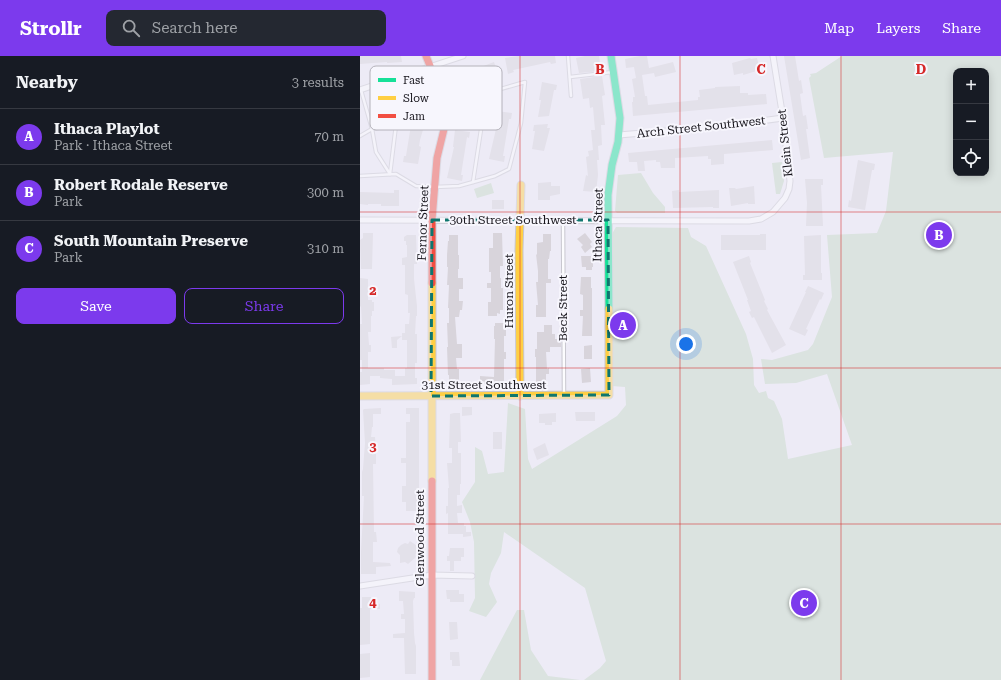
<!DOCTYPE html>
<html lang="en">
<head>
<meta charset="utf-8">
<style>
	:root { --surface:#171b24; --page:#242831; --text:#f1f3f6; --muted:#9ea1a6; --line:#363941; --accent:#7c3aed }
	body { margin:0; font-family:"Roboto Serif",serif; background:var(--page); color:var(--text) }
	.controls { position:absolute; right:12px; top:12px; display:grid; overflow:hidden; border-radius:8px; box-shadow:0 2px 10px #0003 }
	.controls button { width:36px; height:36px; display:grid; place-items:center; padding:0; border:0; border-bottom:1px solid var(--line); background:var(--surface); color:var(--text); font:20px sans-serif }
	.you { position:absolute; left:326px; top:288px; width:14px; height:14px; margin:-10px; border:3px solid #fff; border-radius:50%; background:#1a73e8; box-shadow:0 0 0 6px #1a73e833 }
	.badge { display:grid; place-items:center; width:26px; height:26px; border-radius:50%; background:var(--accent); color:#fff; font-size:13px; font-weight:700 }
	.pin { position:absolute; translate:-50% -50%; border:2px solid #fff; box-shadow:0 1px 4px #0006 }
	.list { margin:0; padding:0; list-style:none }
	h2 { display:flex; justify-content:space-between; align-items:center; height:52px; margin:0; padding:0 16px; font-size:17px }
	h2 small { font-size:13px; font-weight:400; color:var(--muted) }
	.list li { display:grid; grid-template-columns:26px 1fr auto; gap:12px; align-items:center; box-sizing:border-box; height:56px; padding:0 16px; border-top:1px solid var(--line) }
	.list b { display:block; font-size:15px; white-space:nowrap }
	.list p { margin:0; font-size:13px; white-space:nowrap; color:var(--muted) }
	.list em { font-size:13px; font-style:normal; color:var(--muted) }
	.actions { display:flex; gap:8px; padding:12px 16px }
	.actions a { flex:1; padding:9px 0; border:1px solid var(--accent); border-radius:8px; text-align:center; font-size:14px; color:var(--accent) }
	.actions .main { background:var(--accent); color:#fff }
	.icon { flex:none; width:22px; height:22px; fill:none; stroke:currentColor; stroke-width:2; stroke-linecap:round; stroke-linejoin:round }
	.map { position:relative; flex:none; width:641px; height:624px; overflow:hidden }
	header { display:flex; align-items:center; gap:24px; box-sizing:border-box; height:56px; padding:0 20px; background:var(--accent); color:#fff }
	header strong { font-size:19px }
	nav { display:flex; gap:22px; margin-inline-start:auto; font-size:14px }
	.search { width:280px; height:36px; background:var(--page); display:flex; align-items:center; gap:10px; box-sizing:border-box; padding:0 14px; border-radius:8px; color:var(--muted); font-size:15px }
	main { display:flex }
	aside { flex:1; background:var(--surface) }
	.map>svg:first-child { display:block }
	.green { fill:#c5d9c5; fill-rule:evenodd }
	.building { fill:#d8d4db }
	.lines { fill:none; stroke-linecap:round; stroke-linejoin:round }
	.lane-casing { stroke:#c8c7cf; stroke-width:4.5 }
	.street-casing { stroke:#c8c7cf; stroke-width:7 }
	.fast-casing { stroke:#c8c7cf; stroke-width:9 }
	.slow-casing { stroke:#c8c7cf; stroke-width:9 }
	.jam-casing { stroke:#c8c7cf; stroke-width:9 }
	.lane { stroke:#fcfcfe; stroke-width:2.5 }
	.street { stroke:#fcfcfe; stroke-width:5 }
	.fast { stroke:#16e098; stroke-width:7 }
	.slow { stroke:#ffcf43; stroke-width:7 }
	.jam { stroke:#f24e42; stroke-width:7 }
	.marked { fill:none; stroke:#0f766e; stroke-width:3; stroke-dasharray:8 5; stroke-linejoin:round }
	.grid { fill:none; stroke:#d62828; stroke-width:1; stroke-opacity:0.55 }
	.labels { text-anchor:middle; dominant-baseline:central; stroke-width:4; stroke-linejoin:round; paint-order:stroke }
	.street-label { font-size:12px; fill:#17151c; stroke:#f7f6fd }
	.key { fill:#f7f6fd; stroke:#b4b2ba; stroke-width:1 }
	.key-label { font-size:11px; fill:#17151c }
	.grid-label { font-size:13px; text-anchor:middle; font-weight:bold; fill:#d62828; stroke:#f7f6fd; stroke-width:4; stroke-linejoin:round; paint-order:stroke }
</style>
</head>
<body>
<header>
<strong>Strollr</strong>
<div class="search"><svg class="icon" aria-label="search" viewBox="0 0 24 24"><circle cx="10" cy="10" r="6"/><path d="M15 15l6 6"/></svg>Search here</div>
<nav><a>Map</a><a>Layers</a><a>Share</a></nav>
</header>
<main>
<aside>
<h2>Nearby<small>3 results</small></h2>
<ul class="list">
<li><span class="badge">A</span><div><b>Ithaca Playlot</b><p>Park · Ithaca Street</p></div><em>70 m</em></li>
<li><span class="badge">B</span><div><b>Robert Rodale Reserve</b><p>Park</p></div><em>300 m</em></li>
<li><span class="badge">C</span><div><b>South Mountain Preserve</b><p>Park</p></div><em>310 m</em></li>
</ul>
<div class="actions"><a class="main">Save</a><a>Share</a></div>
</aside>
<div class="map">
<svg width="641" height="624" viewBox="0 0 641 624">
	<rect width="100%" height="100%" fill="#edebf6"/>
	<g class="green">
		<path d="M 482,0 L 641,0 L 641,624 L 224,624 L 240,612 L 246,605 L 225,532 L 144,476 L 141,497 L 131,517 L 129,528 L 137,546 L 126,561 L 109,555 L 115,542 L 114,486 L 110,466 L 102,446 L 115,426 L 115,391 L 122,395 L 128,418 L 144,416 L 148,347 L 165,353 L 168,403 L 172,413 L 257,360 L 266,349 L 265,331 L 252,330 L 252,178 L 256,171 L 328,172 L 331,181 L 346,190 L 386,278 L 393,303 L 394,329 L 399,337 L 406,335 L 408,342 L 414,345 L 422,363 L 428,403 L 492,389 L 467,318 L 436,327 L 405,328 L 401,303 L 412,304 L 448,294 L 453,288 L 472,241 L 467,179 L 517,177 L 526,155 L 533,96 L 464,102 L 449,22 L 451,20 L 450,18 L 456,17 ZM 596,15 L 626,15 L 626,117 L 596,117 Z"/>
		<polygon points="422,106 424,125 420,138 416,138 412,107"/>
		<polygon points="281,117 293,137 305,151 305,157 257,157 255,155 258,119"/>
		<polygon points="131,127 134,137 117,142 114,133"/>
		<polygon points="157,554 164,554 171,594 188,620 220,624 120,624"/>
	</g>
	<g class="building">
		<polygon points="0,0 41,0 42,6 27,7 27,6 0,8"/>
		<polygon points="158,0 195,0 196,7 191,8 190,6 153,14 154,16 148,18 145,2"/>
		<polygon points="225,0 239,0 241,15 219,17 216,2"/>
		<polygon points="280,0 287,0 289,12 313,6 316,16 295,21 294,17 282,19 285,40 287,40 288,49 338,44 338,41 340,41 339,34 355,32 355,31 380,30 380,37 388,37 388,39 406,38 407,48 273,60 272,46 273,46 273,41 275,41 272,23 276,22 274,11 266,12 265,3"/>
		<polygon points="424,0 435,0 439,25 441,24 443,37 440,38 443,60 446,59 448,73 446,73 450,102 441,104"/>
		<polygon points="390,2 391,3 397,2 400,14 383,19 383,17 374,19 372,7"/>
		<polygon points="134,6 139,21 134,22 133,20 97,32 98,34 92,36 87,21 104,16 105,17"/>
		<polygon points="242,20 245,39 242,40 245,69 241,69 242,89 238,90 239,104 237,104 238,119 236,136 223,135 226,119 228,120 226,101 229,100 228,95 233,94 231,74 235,74 233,51 230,52 229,42 223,43 220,23"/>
		<polygon points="182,26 197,29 196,34 194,34 189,60 178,61 181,44 179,44"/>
		<polygon points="137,55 152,57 151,63 149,63 143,100 145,100 144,106 129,103 136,73 135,72"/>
		<polygon points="51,57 67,60 60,84 59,90 61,91 58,108 43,106 44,100 46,100 52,63 50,63"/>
		<polygon points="188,68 187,72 190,72 184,95 172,93 175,75 173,75 174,69"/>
		<polygon points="95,74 110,76 109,82 107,81 101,119 103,119 102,125 87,122 94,91 93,91"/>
		<polygon points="412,84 413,94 364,98 364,108 351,109 351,103 348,103 348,100 315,102 315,112 301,112 300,106 296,106 296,104 284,105 285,115 278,115 277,106 269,106 268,97"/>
		<polygon points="498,104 515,108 514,114 512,114 505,154 488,151 489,144 491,145"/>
		<polygon points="445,123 463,123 463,129 461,129 463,170 446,170 447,147"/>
		<polygon points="191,126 191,130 200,130 200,138 190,140 190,144 178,144 178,127"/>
		<polygon points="394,130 395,148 388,148 388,147 371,150 369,132 375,132 376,133"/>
		<polygon points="34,134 39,134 39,150 21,150 21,148 8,148 8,149 0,148 0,136 34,137"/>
		<polygon points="319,134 319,136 359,134 359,152 353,152 353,151 313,152 312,135"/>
		<rect x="132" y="144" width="12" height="9"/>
		<polygon points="3,177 13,177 12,213 1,213 0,184 3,182"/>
		<polygon points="133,177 142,177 143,210 140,210 140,222 141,222 141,232 143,232 143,254 140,254 140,258 137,257 137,260 128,260 128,246 131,246 131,232 127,232 127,227 131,227 131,216 129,216 129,192 133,192"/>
		<polygon points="225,177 232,186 230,188 232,191 225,197 221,191 223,189 217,183"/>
		<polygon points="183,178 191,178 191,195 190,195 189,203 188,203 188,223 191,223 191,227 186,227 186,261 176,261 176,249 178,249 176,226 178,226 178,215 176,198 177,199 177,187 183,186"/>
		<polygon points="400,178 406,178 406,194 361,194 361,179 400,179"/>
		<polygon points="47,179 56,179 57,208 54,208 54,223 57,250 57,260 56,260 55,278 57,278 57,307 55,307 55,322 57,322 57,328 32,329 32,323 20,322 20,320 10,320 10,328 0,329 0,316 2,316 2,304 0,304 0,268 2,268 1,250 0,251 0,222 8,223 8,244 12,244 12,246 14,246 14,255 12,255 12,260 11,260 11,276 8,276 9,289 11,289 11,296 8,296 8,312 24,312 24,314 35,314 35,320 45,320 45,312 47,312 47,284 42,284 42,280 37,284 37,292 32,292 31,281 42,280 42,277 45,277 45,268 49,268 50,257 48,257 48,239 45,238 45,209 42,209 42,202 47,201 47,189 46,189 46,185 44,185 44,181"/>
		<polygon points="89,179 98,179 98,199 99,199 99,213 98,213 98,222 103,222 103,233 99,233 99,245 103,245 102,254 100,254 99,261 95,261 97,288 102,288 102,302 96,302 97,313 99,313 99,329 89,329 89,319 88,319 87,291 88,291 87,267 89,267 89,252 88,252 89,229 87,229 88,211 87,211 87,199 88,185 89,185"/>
		<polygon points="461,179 461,217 462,217 462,224 443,224 443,219 445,219 444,180"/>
		<polygon points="221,200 231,200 231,205 233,205 233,211 232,211 232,214 226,214 226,211 222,211"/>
		<polygon points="389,200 391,206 390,207 405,244 404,245 408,253 407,254 426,289 412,297 394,261 392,262 389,256 391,255 387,244 388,244 373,206"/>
		<polygon points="221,221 231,221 231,232 232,232 232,280 222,280 223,260 220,260 220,254 223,254 223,239 220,238"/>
		<polygon points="448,230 464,237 461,244 460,243 446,273 448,274 445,280 429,273 446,236 445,236"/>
		<polygon points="135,267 144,267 145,273 146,273 146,280 144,280 144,296 146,296 146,303 144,303 144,325 143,325 143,328 120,328 120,320 134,321 135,283 134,283 134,270 135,270"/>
		<polygon points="184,269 192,269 192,278 195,278 195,283 201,283 201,291 190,291 190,296 186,296 187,313 189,312 189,318 186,318 186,329 176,329 176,301 175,301 175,293 177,293 177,276 184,276"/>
		<polygon points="232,289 232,303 224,303 224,290"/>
		<polygon points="230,312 231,326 222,327 221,313"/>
		<polygon points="102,351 112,351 112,359 102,360"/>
		<polygon points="21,352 21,358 13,358 13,371 12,371 11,381 15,381 16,395 16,408 13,408 14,476 16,476 17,486 13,486 13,506 30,507 31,510 16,511 16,518 1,518 1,496 4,440 2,440 2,416 3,413 5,387 3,354 4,353"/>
		<polygon points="46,352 59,352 59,454 57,455 46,455 46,446 42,446 42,430 46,430 46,407 41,407 41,402 46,402 46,366 50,366 50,358 46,358"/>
		<polygon points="215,356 235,356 235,365 216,365"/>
		<polygon points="94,357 100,357 101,386 98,386 98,397 101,397 101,428 100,428 100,439 97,439 97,450 102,449 102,457 97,457 98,467 104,467 104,470 106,470 106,476 111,476 111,480 103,481 103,478 88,478 88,457 86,458 86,450 88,450 88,432 89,432 87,407 92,407 92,392 89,392 90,358"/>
		<polygon points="196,357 196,366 192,366 192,369 185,369 185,367 179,367 179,358"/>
		<rect x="133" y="376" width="9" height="17"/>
		<polygon points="185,387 189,399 177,404 173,393"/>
		<polygon points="50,485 60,492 55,499 56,500 55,502 48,508 45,506 40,507 40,499 37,496 38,492 41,489 45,487 48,488"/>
		<polygon points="90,492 104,492 104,501 101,501 101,505 94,505 94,515 90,515 90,505 87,505 87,500 89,500"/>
		<polygon points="86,534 99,534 99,538 104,538 104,546 90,546 90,543 87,543"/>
		<polygon points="39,535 55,536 55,542 54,542 53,545 54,577 55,587 56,590 56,618 45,618 44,582 33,582 33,578 45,577 45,563 41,563 41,558 44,558 43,545 39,545"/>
		<polygon points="2,541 11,541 11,547 20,548 20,553 10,553 10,588 0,589 0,552 2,552"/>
		<polygon points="89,566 97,566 98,583 90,584"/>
		<polygon points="90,596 99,596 100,610 92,610 92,604 90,604"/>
		<polygon points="10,597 10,621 0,622 0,598"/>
	</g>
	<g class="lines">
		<g class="lane-casing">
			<g id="lane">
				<polyline points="208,0 211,40"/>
				<polyline points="210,21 253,16"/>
				<polyline points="1,34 12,73 36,69 30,118"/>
				<polyline points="0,80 12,73 16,96 30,118"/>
				<polyline points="0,120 36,118 56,130 75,131 99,130 135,120 149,113 161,67 165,26 85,49"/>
				<polyline points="113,126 124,54 126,37"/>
				<polyline points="203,165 204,338"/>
			</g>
		</g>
		<g class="street-casing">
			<g id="street">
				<polyline points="0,34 103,0"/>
				<polyline points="259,79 364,70 423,62"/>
				<polyline points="0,164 389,165 401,163 413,156 425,142 429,133 430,125 423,62 413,0"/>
				<polyline points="0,530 72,519 112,520"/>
			</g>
		</g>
		<g class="fast-casing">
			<polyline id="fast" points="249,253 248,139 252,109 258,86 260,62 251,0"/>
		</g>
		<g class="slow-casing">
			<g id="slow">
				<polyline points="72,227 72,425"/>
				<polyline points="0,340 249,339 249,253"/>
				<polyline points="160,340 159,194 161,129"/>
			</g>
		</g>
		<g class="jam-casing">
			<g id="jam">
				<polyline points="66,0 83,42 85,49 86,65 77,102 72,164 72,227"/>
				<polyline points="72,425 72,624"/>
			</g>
		</g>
		<use href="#lane" class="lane"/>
		<use href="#street" class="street"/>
		<use href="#fast" class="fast"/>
		<use href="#slow" class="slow"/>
		<use href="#jam" class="jam"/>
	</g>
	<path d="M0 0H641V624H0ZM 72,164 L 248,164 L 249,339 L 71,340 Z" fill="#edebf6" fill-opacity=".55" fill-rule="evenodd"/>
	<path class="marked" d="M 72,164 L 248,164 L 249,339 L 71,340 Z"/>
	<path class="grid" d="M 160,0 L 160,624M 320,0 L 320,624M 481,0 L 481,624M 0,156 L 641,156M 0,312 L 641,312M 0,468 L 641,468"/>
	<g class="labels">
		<g class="street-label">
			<text transform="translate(341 71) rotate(-6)">Arch Street Southwest</text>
			<text transform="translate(425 87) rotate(-96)">Klein Street</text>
			<text x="153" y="164">30th Street Southwest</text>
			<text transform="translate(63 167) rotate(-88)">Fernor Street</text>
			<text transform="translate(238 169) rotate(-89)">Ithaca Street</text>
			<text transform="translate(149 235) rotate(-90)">Huron Street</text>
			<text transform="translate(203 252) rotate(-90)">Beck Street</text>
			<text x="124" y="329">31st Street Southwest</text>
			<text transform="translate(60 482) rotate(-90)">Glenwood Street</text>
		</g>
	</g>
	<rect x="10" y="10" width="132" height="64" rx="6" class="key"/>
	<rect x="18" y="22" width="18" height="4" fill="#16e098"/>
	<rect x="18" y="40" width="18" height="4" fill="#ffcf43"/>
	<rect x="18" y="58" width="18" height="4" fill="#f24e42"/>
	<g class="key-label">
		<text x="43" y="28">Fast</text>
		<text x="43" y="46">Slow</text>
		<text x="43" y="64">Jam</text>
	</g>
	<g class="grid-label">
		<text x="240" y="18">B</text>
		<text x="401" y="18">C</text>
		<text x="561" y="18">D</text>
		<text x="13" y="239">2</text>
		<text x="13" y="395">3</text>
		<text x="13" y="551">4</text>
	</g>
</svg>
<div class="controls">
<button>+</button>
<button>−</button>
<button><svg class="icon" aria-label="locate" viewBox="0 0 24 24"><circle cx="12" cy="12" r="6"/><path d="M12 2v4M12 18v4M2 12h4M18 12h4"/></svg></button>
</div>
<div class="you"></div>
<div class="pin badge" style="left:263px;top:269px">A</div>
<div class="pin badge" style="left:579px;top:179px">B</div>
<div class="pin badge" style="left:444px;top:547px">C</div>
</div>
</main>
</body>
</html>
